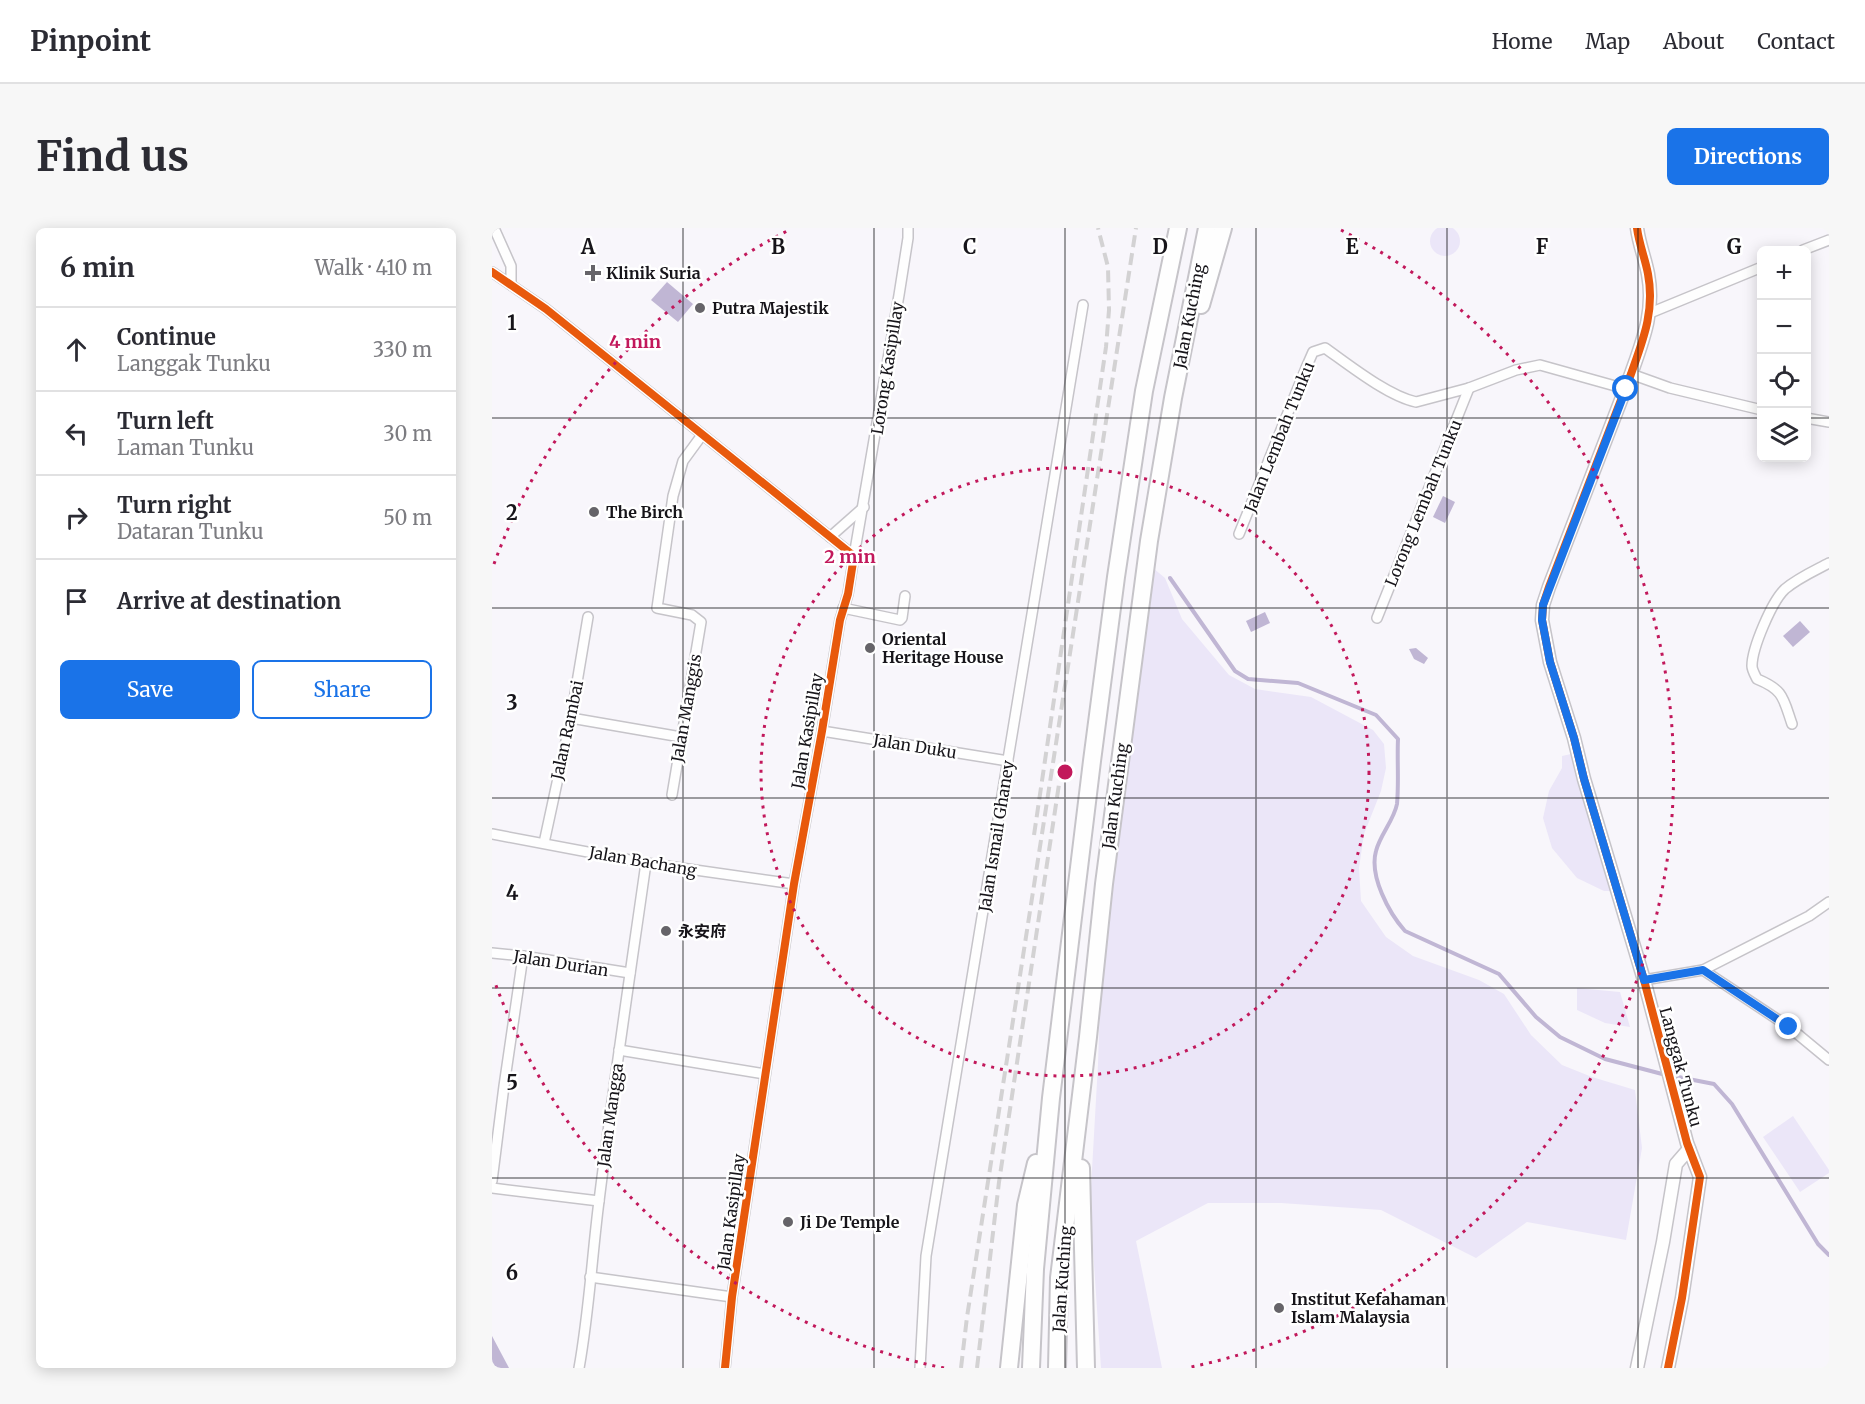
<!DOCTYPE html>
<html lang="en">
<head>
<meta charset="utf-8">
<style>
	:root { --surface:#fff; --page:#f7f7f7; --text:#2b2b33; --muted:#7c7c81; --line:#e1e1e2; --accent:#1a73e8 }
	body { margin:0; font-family:Merriweather,"Noto Sans SC",serif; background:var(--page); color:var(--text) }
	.controls { position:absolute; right:18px; top:18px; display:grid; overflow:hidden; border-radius:9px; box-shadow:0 3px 15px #0003 }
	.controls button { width:54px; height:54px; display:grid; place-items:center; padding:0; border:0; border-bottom:2px solid var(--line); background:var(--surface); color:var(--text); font:30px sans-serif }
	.stop { position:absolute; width:18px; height:18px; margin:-14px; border:4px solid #1a73e8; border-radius:50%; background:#fff }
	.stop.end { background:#1a73e8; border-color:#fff; box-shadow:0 2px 6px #0008 }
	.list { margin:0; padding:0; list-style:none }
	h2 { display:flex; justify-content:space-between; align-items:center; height:78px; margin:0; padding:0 24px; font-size:26px }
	h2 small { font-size:20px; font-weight:400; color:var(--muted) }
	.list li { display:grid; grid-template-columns:39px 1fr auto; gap:18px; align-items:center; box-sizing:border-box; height:84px; padding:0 24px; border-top:2px solid var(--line) }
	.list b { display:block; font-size:22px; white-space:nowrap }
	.list p { margin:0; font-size:20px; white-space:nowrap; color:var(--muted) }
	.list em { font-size:20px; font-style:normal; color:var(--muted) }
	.actions { display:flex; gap:12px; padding:18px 24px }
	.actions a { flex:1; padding:14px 0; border:2px solid var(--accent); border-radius:9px; text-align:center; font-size:21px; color:var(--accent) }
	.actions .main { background:var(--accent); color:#fff }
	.icon { flex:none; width:33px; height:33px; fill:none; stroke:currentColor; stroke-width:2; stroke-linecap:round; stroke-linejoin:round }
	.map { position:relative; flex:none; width:1337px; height:1140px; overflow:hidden; border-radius:9px }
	header { display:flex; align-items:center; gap:36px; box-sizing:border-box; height:84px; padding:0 30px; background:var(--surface); border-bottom:2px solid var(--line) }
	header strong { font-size:28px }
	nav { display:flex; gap:33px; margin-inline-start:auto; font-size:21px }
	.intro { display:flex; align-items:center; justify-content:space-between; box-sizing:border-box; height:144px; padding:0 36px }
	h1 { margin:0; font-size:42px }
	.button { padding:15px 27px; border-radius:9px; background:var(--accent); color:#fff; font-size:21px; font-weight:700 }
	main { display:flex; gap:36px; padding:0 36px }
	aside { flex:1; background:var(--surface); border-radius:9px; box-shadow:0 3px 15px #0003 }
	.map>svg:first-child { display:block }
	.green { fill:#ebe6f8 }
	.water { fill:#c0b6d4 }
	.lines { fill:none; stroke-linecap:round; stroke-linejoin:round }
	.stream { stroke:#c0b6d4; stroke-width:4 }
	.minor-casing { stroke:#c6c4c9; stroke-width:12 }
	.tertiary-casing { stroke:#c6c4c9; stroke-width:15 }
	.trunk-casing { stroke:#c6c4c9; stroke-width:20 }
	.minor { stroke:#fefefe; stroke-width:9 }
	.tertiary { stroke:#fefefe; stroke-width:12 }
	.trunk { stroke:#fefefe; stroke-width:16 }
	.rail { stroke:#d3d2d3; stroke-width:4; stroke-dasharray:12 6; stroke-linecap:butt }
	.cycleway-casing { stroke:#fff; stroke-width:11 }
	.cycleway { stroke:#e8590c; stroke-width:8 }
	.route { stroke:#1a73e8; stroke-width:8 }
	.grid { fill:none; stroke:#17151a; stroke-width:1.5; stroke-opacity:0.55 }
	.ring { fill:none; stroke:#c2185b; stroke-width:3; stroke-dasharray:3 6 }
	.poi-dot { fill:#666469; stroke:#fff; stroke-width:2 }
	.labels { text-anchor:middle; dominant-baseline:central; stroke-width:5; stroke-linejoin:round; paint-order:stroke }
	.poi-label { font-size:16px; font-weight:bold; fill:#17151a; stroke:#fff; text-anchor:start }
	.street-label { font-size:16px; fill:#17151a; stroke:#fff }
	.grid-label { font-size:20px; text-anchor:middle; font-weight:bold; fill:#17151a; stroke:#fff; stroke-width:5; stroke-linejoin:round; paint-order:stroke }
	.centre { fill:#c2185b; stroke:#fff; stroke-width:3 }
	.ring-label { font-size:18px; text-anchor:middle; font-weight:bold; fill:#c2185b; stroke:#fff; stroke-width:5; stroke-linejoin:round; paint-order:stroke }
</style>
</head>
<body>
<header>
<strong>Pinpoint</strong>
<nav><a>Home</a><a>Map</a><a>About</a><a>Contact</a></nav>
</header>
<div class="intro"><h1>Find us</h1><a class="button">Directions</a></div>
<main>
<aside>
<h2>6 min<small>Walk · 410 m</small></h2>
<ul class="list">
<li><svg class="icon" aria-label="ahead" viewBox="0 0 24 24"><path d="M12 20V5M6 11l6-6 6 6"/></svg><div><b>Continue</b><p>Langgak Tunku</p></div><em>330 m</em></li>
<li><svg class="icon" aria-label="left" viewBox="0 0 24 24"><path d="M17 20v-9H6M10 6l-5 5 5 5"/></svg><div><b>Turn left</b><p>Laman Tunku</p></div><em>30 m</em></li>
<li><svg class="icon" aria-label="right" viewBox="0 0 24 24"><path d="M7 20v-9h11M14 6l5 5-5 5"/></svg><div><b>Turn right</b><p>Dataran Tunku</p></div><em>50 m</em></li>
<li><svg class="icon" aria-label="arrive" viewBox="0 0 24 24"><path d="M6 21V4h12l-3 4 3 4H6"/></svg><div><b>Arrive at destination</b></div></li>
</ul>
<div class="actions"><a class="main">Save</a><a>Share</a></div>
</aside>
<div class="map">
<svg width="1337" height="1140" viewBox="0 0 1337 1140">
	<rect width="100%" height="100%" fill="#f8f6fb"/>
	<g class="green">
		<circle cx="953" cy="13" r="15"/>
		<polygon points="661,340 673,350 690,391 737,447 763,461 819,469 881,502 892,516 894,540 889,563 872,606 867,640 869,673 894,709 921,728 987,752 1012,766 1039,807 1070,837 1100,849 1143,862 1150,920 1134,1012 1035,994 984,1030 889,982 789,975 716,975 644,1013 670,1140 609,1140 598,977 606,836 609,742"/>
		<polygon points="1079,526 1122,663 1112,663 1085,650 1060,620 1051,590 1057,563 1070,540 1070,528"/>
		<polygon points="1085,760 1128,764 1138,799 1113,795 1085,782"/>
		<polygon points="1301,888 1337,942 1337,945 1308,964 1271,909"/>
	</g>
	<g class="water">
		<polygon points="175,54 201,76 186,94 159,72"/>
		<polygon points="951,268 963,274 953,295 941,289"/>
		<polygon points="773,384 778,395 759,404 754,393"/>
		<polygon points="1308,393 1318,404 1301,419 1291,408"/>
		<polygon points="924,420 936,430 932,436 922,431 917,421"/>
		<polygon points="0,1108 17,1140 0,1140"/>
	</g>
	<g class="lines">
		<g class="stream">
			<path d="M 678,350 L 743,443 L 756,451 L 806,455 L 884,487 L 906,511 C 905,532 907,555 905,576 C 902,592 888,607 884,623 C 877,648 897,685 913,703 L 1007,746 L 1044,789 L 1068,809 L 1113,831 L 1174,847"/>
			<polyline points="1181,848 1222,856 1240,876 1326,1016 1337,1027"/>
		</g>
		<g class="minor-casing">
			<g id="minor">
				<polyline points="2,0 19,38 19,57"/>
				<polyline points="1311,22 1337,12"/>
				<polyline points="0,44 54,81 362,328 356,366 348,392 330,503 302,656 240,1069 233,1140"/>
				<polyline points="1158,85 1270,39"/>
				<polyline points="1139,146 1178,160 1270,182"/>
				<polyline points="1314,190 1337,194"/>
				<path d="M 747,306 L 814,140 L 821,124 L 833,120 C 857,137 896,168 924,174 L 977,160 L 1024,142 L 1048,137 L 1134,161"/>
				<polyline points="338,309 372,279"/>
				<polyline points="362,328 407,67 416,10 416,0"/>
				<polyline points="351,380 408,392 410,390 413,368"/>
				<polyline points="885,390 977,160"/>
				<polyline points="79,490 189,509"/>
				<path d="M 1300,496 C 1291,470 1292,462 1265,451 C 1263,447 1260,442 1260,438 C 1260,420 1280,373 1293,361 C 1306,350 1322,343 1337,335"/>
				<polyline points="330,503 516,533"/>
				<polyline points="180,567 209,394 200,387 165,380 181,268 191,233 210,207"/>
				<polyline points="0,606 154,635 302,656"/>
				<polyline points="52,615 79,490 96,389"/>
				<polyline points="0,725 31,728 138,745"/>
				<polyline points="1211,742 1297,799 1337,832"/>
				<polyline points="1152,752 1211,742 1317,688 1337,674"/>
				<polyline points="127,822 273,846"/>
				<polyline points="0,953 12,858 31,728"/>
				<polyline points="0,960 107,973"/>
				<polyline points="98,1049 240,1069"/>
				<path d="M 87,1140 C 97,1085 100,1028 107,973 C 121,860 138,747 154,635"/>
				<polyline points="428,1140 434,1028 591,77"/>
			</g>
		</g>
		<g class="tertiary-casing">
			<g id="tertiary">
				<path d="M 1145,0 C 1147,16 1153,30 1156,46 C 1163,83 1151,112 1139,146 L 1057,359 L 1051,377 L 1050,392 L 1058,434 L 1082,510 L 1092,551 L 1152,752 L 1195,915 L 1208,949 L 1190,1070 L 1176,1140"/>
				<polyline points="1145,1140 1171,1014 1184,936 1197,921"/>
			</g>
		</g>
		<g class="trunk-casing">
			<g id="trunk">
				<polyline points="709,77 731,0"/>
				<polyline points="589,940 594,1140"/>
				<polyline points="517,1140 534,977 544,935"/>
				<polyline points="539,1140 543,1041 559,870 600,533 624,349 652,163 686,0"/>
				<polyline points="565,1140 567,1050 596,809 612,656 657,313 681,170 715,0"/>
			</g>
		</g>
		<use href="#minor" class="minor"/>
		<use href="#tertiary" class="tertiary"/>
		<use href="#trunk" class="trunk"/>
		<g class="rail">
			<polyline points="542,607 614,119 617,82 616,39 606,0"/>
			<polyline points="469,1140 475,1089 644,0"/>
			<polyline points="485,1140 507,954 569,543"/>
		</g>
		<g class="cycleway-casing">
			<g id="cycleway">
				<path d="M 1145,0 C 1147,16 1153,30 1156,46 C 1163,83 1151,112 1139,146 L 1057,359 L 1051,377 L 1050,392 L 1058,434 L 1082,510 L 1092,551 L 1152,752 L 1195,915 L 1208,949 L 1190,1070 L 1176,1140"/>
				<polyline points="0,44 54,81 362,328 356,366 348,392 330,503 302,656 240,1069 233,1140"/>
			</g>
		</g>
		<use href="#cycleway" class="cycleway"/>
	</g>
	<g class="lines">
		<polyline class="route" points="1134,161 1051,377 1050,392 1058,434 1082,510 1092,551 1152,752 1211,742 1297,799"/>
	</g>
	<path class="grid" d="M 191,0 L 191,1140M 382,0 L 382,1140M 573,0 L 573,1140M 764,0 L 764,1140M 955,0 L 955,1140M 1146,0 L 1146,1140M 0,190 L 1270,190M 1314,190 L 1337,190M 0,380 L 1337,380M 0,570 L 1337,570M 0,760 L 1337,760M 0,950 L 1337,950"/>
	<g class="ring">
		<circle cx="573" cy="544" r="304"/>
		<path d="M452 1140A608 608 0 0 1 2 752M2 336A608 608 0 0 1 297 2M849 2A608 608 0 0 1 694 1140"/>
	</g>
	<g class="poi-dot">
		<path d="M98 36h6v6h6v6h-6v6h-6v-6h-6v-6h6z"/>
		<circle cx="208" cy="80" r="6"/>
		<circle cx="102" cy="284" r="6"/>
		<circle cx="378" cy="420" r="6"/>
		<circle cx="174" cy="703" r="6"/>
		<circle cx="296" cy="994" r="6"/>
		<circle cx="787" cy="1080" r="6"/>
	</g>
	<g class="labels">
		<g class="poi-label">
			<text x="114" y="45">Klinik Suria</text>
			<text x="220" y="80">Putra Majestik</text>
			<text x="114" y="284">The Birch</text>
			<text x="390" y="411">Oriental<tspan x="390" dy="18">Heritage House</tspan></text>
			<text x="186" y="703">永安府</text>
			<text x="308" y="994">Ji De Temple</text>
			<text x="799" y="1071">Institut Kefahaman<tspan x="799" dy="18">Islam Malaysia</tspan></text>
		</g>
		<g class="street-label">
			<text transform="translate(697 88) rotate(-79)">Jalan Kuching</text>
			<text transform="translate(395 140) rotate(-81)">Lorong Kasipillay</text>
			<text transform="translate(787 209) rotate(-68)">Jalan Lembah Tunku</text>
			<text transform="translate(931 275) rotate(-68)">Lorong Lembah Tunku</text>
			<text transform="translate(194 480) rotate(-80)">Jalan Manggis</text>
			<text transform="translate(75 502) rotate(-78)">Jalan Rambai</text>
			<text transform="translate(315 503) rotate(-80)">Jalan Kasipillay</text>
			<text transform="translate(423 518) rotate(9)">Jalan Duku</text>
			<text transform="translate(623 568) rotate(-82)">Jalan Kuching</text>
			<text transform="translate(504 608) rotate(-81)">Jalan Ismail Ghaney</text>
			<text transform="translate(151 633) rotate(10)">Jalan Bachang</text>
			<text transform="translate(69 735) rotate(9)">Jalan Durian</text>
			<text transform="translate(1189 839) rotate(75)">Langgak Tunku</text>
			<text transform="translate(118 887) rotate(-82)">Jalan Mangga</text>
			<text transform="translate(239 984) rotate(-82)">Jalan Kasipillay</text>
			<text transform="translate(570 1051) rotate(-86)">Jalan Kuching</text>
		</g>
	</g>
	<g class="grid-label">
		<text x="96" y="26">A</text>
		<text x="286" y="26">B</text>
		<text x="478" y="26">C</text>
		<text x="668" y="26">D</text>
		<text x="860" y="26">E</text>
		<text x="1050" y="26">F</text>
		<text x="1242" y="26">G</text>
		<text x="20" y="102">1</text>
		<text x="20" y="292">2</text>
		<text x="20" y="482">3</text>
		<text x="20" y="672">4</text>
		<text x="20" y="862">5</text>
		<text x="20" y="1052">6</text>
	</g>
	<circle cx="573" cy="544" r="9" class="centre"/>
	<g class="ring-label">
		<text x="143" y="120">4 min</text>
		<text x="358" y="335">2 min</text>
	</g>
</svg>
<div class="controls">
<button>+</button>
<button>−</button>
<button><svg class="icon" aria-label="locate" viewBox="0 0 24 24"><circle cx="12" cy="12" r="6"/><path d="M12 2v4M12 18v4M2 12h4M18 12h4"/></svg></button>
<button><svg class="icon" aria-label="layers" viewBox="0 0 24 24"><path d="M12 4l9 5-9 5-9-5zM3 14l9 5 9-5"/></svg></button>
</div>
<div class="stop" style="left:1134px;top:161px"></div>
<div class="stop end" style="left:1297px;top:799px"></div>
</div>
</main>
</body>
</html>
